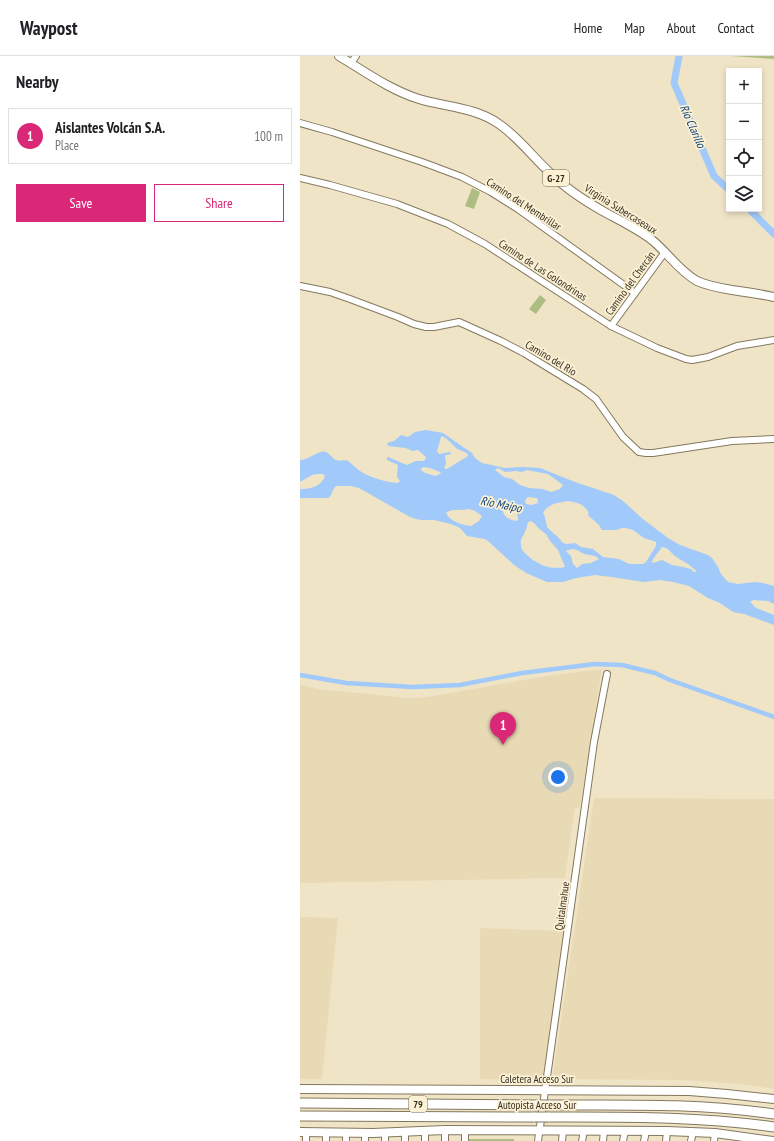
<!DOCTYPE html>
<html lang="en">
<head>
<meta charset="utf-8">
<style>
	:root { --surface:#fff; --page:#f2f2f2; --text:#202124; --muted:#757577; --line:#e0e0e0; --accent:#db2777 }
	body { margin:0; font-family:"PT Sans Narrow",sans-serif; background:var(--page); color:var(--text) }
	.controls { position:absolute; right:12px; top:12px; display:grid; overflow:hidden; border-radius:0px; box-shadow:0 2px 6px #0003 }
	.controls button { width:36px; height:36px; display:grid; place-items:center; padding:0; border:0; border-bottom:1px solid var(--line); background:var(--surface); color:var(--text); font:20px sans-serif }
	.you { position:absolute; left:258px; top:721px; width:14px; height:14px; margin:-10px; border:3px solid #fff; border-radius:50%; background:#1a73e8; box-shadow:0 0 0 6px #1a73e833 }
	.badge { display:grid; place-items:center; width:26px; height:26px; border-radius:50%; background:var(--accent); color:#fff; font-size:13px; font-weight:700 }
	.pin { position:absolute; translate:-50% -33px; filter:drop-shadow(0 1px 2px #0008) }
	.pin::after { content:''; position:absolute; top:21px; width:14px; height:12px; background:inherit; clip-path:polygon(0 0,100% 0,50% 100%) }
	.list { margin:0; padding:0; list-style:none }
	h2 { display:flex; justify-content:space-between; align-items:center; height:52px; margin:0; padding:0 16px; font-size:17px }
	h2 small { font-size:13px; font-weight:400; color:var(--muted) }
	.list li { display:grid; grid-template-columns:26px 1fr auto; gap:12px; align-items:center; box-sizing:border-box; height:56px; margin:0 8px 8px; padding:0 8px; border:1px solid var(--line); border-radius:0px }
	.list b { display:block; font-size:15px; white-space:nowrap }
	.list p { margin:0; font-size:13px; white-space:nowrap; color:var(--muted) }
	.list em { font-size:13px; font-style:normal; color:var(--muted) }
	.actions { display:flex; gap:8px; padding:12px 16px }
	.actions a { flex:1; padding:9px 0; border:1px solid var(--accent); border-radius:0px; text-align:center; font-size:14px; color:var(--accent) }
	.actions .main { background:var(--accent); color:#fff }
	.icon { flex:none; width:22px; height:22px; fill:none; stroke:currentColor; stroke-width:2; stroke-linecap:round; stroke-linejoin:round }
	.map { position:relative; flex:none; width:474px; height:1085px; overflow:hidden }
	header { display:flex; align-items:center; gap:24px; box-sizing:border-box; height:56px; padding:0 20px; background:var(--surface); border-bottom:1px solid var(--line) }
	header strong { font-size:19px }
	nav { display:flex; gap:22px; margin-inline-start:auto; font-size:14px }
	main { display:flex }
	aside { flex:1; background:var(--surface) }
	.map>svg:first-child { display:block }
	.built { fill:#e9dab6 }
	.green { fill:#aebe83 }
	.water { fill:#a1c9fa; fill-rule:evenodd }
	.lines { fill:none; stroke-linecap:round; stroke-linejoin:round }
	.canal { stroke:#a1c9fa; stroke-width:4.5 }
	.river { stroke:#a1c9fa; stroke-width:7 }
	.minor-casing { stroke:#83785e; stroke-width:8 }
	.major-casing { stroke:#83785e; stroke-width:10 }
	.highway-casing { stroke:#83785e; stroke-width:11 }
	.minor { stroke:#fff; stroke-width:6 }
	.major { stroke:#fff; stroke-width:8 }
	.highway { stroke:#fff; stroke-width:9 }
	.highway-bridge-casing { stroke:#83785e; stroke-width:11; stroke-linecap:butt }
	.highway-bridge { stroke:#fff; stroke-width:9 }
	.labels { text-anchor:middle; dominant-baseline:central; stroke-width:3.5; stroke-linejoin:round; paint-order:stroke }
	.shield { fill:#fdf1d4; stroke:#6f6857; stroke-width:1 }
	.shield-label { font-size:10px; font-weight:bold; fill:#322d22 }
	.street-label { font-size:11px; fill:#322d22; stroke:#fdf1d4 }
	.water-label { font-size:12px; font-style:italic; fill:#0a437d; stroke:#fdf1d4 }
</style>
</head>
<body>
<header>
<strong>Waypost</strong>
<nav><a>Home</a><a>Map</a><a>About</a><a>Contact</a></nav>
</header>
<main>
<aside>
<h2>Nearby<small></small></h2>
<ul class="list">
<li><span class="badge">1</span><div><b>Aislantes Volcán S.A.</b><p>Place</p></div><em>100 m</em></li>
</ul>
<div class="actions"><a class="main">Save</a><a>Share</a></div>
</aside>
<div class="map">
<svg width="474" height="1085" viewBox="0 0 474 1085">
	<rect width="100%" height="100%" fill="#f0e4c7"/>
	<g class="built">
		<polygon points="302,613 280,751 275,752 265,822 0,827 0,629 19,633 109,642 127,641 253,619"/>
		<polygon points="294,742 474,743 474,1033 439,1028 384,1024 253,1023 255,1004"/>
		<polygon points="0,861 38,862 22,1023 0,1023"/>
		<polygon points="180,872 264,875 243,1024 180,1023"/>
	</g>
	<g class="green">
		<polygon points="431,0 474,0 474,3"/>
		<polygon points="172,132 180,136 174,153 165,150"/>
		<polygon points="240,239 246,244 236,258 229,253"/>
		<rect x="167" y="1083" width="47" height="2"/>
	</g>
	<path class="water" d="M 126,374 L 143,377 L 166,393 L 172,397 L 175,402 L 182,407 L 205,412 L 221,411 L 240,412 L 275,426 L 314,439 L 323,445 L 344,464 L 368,482 L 380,489 L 408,499 L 412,502 L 418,511 L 421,518 L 428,526 L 438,528 L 455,526 L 463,527 L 474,530 L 474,548 L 468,545 L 453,544 L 450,546 L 456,552 L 474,559 L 474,569 L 444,558 L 433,556 L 420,547 L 408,542 L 389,530 L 373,526 L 360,524 L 344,526 L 311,521 L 295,519 L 276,522 L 263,526 L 247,526 L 226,517 L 214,509 L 188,485 L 185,483 L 167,480 L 160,472 L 151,468 L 134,464 L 121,464 L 116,463 L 110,461 L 59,432 L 51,430 L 36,430 C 32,433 33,439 28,442 L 0,442 L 0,433 C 10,433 21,431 25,420 L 23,418 L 17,418 L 12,419 L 0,426 L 0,404 C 9,404 20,393 26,396 C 30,398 32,402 36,404 C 40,406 44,403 48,405 C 52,408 56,412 60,415 C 71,422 85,426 98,427 L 100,425 L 97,421 L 98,409 L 87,404 L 87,401 L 88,401 L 107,409 L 116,405 L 124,405 L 126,402 L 125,400 L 118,394 L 112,395 L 106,392 L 88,390 L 87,387 L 94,385 L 101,379 L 108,381 L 115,376 ZM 142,380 L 147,383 L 157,393 L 167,397 L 168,400 L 147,413 L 144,412 L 146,408 L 145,400 L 146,399 L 151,398 L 151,397 L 149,396 L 139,398 L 137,395 L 141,381 ZM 123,411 L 130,412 L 140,416 L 141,417 L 136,420 L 125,417 L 121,414 L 121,413 ZM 198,412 L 205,416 L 216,415 L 222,416 L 227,414 L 248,418 L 263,429 L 260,433 L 251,436 L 243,433 L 229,432 L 220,429 L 212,423 L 204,421 L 195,414 ZM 228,441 L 237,442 L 238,445 L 238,447 L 232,449 L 226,448 L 225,444 ZM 268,445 C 276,446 284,448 288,456 C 290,460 286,458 291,462 C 295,465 299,468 302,474 L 316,474 L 322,472 L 326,472 L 333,474 L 344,482 L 356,486 L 356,490 L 346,506 L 343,508 L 329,508 L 319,503 L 303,501 L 293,493 L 281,491 L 275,487 L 267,488 L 263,487 L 257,480 L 253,477 L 247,471 L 245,461 L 243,457 C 248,447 259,447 268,445 ZM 207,452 C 213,454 219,456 218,464 L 216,465 C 210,464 203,461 203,454 ZM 169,453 L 175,455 L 182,460 L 179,465 L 171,470 C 162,469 149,465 146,457 C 151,452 162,455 169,453 ZM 231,465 L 235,468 L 238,472 L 246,478 L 250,485 L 258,494 L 265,511 C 250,514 238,509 227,499 C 224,496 221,494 221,489 C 220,484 222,482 224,478 C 226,474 227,470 228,466 ZM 362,491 C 369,492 370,496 375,500 C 383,506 389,507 397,516 L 394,516 L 391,513 L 383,511 L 372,509 L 362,504 L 353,507 L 352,506 L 353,503 ZM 273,493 L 277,494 L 284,498 L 295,500 L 299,503 L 291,507 L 282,508 L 277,512 L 273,508 L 271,500 L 266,495 L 268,494 Z"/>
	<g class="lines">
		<polyline class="canal" points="0,619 46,627 113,631 160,629 222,617 295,608 322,609 355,617 370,624 474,661"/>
		<g class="river">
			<polyline points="379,0 374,27 414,120 429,134"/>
			<polyline points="449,153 474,178"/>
		</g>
		<g class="minor-casing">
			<g id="minor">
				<polyline points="51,7 56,0"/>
				<polyline points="0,67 32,76 122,106 162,121 191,136 218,153 335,237"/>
				<polyline points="0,122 30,129 97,148 148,168 185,188 311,270 357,292 386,303 392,304 408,301 437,290 474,284"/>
				<polyline points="0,230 30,236 50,243 98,261 114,268 126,271 134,271 159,266 201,285 224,297 283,333 296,343 323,381 339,396 346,397 353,397 432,385 474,383"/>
				<polyline points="311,270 365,196"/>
				<polyline points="125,1074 125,1085"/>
				<polyline points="6,1076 6,1085"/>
				<polyline points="85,1076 85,1085"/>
				<polyline points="26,1077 26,1085"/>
				<polyline points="46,1077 46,1085"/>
				<polyline points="65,1077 65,1085"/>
				<polyline points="105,1085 105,1075"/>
				<polyline points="145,1085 145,1074"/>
				<polyline points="165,1085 165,1074"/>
				<polyline points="238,1085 294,686 307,618"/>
				<polyline points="262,1085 263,1075"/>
				<polyline points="282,1085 284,1075"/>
				<polyline points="303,1085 304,1075"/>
				<polyline points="323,1085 325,1075"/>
				<polyline points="344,1085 346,1075"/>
				<polyline points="366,1085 367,1075"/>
				<polyline points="391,1085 393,1076"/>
				<polyline points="414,1085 415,1077"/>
			</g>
		</g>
		<g class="major-casing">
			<g id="major">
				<path d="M 39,0 C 64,15 90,34 119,43 C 145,51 175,51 199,68 C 221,83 237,107 258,124 C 273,138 290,148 308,158 C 323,166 339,174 352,184 C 368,197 379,215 397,225 C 408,230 420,232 432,234 C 446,236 460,238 474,241"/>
				<polyline points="0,1033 389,1035 427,1038 474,1043"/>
				<polyline points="0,1076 73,1077 145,1074 367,1075 415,1077 473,1085"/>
			</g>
		</g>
		<g class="highway-casing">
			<g id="highway">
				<polyline points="0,1047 237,1049"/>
				<path d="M 249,1049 C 324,1049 399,1047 474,1058"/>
				<polyline points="0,1060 235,1061"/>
				<path d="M 248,1061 C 323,1061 399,1060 474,1071"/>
			</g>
		</g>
		<use href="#minor" class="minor"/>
		<use href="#major" class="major"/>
		<use href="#highway" class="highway"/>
		<g class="highway-bridge-casing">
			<g id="highway-bridge">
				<polyline points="237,1049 249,1049"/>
				<polyline points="235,1061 248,1061"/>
			</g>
		</g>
		<use href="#highway-bridge" class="highway-bridge"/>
	</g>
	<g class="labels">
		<g class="shield">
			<rect x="243" y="114" width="26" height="16" rx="3"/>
			<rect x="109" y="1040" width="18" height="16" rx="3"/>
		</g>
		<g class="shield-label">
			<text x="256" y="122">G-27</text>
			<text x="118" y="1048">79</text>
		</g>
		<g class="street-label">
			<text transform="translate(224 148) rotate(33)">Camino del Membrillar</text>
			<text transform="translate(321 153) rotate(32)">Virginia Subercaseaux</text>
			<text transform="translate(243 214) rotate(33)">Camino de Las Golondrinas</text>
			<text transform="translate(330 227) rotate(-54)">Camino del Chercán</text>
			<text transform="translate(251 302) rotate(31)">Camino del Río</text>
			<text transform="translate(262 850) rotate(-82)">Quitalmahue</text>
			<text x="237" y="1023">Caletera Acceso Sur</text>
			<text x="237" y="1049">Autopista Acceso Sur</text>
		</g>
		<g class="water-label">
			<text transform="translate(393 70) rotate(66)">Río Clarillo</text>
			<text transform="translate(201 448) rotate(11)">Río Maipo</text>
		</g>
	</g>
</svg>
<div class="controls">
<button>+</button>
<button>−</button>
<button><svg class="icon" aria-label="locate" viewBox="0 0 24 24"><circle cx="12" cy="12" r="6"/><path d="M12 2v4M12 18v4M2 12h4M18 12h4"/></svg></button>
<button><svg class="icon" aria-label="layers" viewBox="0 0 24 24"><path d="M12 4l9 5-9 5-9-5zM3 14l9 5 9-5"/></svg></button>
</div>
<div class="you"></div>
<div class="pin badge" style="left:203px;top:689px">1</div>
</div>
</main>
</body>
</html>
